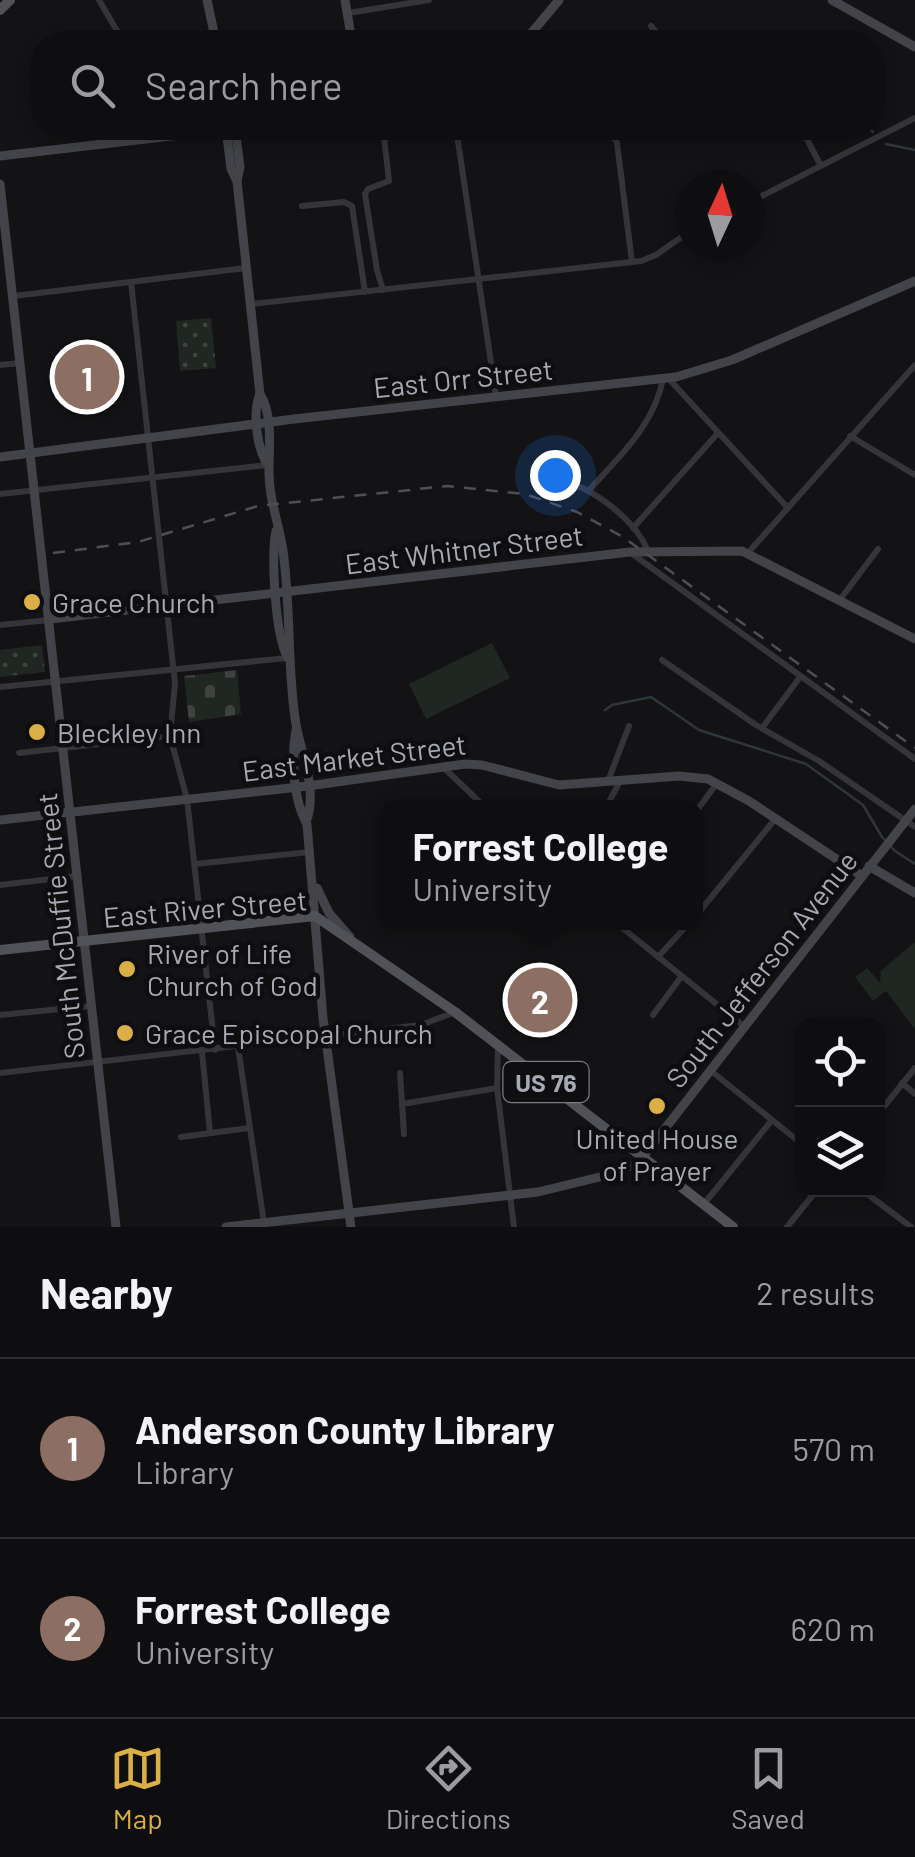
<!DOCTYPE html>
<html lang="en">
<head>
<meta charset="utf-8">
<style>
	:root { --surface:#0e0e10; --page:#1c1c1e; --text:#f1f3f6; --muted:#9b9c9f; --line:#2e2e30; --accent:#dab046 }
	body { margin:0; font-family:Barlow,sans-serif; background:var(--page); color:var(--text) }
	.controls { position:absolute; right:30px; bottom:30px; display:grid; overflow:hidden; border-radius:20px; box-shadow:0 5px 15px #0003 }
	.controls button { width:90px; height:90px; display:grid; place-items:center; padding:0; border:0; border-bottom:2px solid var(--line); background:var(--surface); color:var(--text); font:50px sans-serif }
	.compass { position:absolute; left:675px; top:170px; width:90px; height:90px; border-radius:50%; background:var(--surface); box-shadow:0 5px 15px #0003; rotate:4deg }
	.you { position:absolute; left:555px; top:475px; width:35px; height:35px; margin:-25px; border:8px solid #fff; border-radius:50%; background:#1a73e8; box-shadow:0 0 0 15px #1a73e833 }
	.badge { display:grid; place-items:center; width:65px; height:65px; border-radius:50%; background:var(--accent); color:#fff; font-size:32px; font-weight:700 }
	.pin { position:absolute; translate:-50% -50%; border:5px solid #fff; box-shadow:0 2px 10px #0006 }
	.popup { position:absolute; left:378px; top:800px; width:325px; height:130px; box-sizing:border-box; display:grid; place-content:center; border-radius:20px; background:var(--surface); filter:drop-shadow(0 2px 8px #0005); font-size:32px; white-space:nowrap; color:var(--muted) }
	.popup b { font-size:38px; color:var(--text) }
	.popup::after { content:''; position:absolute; left:50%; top:100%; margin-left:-20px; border:20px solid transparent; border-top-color:var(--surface) }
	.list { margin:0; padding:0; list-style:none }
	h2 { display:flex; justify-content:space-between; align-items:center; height:130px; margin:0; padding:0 40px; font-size:42px }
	h2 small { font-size:32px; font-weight:400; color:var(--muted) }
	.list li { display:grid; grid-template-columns:65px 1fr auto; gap:30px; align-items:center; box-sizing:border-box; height:180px; padding:0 40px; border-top:2px solid var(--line) }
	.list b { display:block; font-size:38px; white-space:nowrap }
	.list p { margin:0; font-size:32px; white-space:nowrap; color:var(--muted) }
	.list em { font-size:32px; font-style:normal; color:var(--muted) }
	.icon { flex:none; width:55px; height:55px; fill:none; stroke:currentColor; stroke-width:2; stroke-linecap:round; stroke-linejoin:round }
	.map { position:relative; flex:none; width:915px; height:1227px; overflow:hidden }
	.search { position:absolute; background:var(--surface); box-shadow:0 5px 15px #0003; left:30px; right:30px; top:30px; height:110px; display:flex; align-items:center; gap:25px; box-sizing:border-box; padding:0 35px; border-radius:40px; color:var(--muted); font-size:38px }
	.sheet { height:490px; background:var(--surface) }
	nav { display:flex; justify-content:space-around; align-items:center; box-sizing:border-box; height:140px; border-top:2px solid var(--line); background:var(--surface); font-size:28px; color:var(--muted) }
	nav a { display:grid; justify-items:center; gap:5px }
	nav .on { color:var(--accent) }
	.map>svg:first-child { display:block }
	.green { fill:#202621 }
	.cemetery { fill:url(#cemetery-stones) }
	.park { fill:url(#park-dots) }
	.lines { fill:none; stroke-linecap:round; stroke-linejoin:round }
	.stream { stroke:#2e353c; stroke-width:2.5 }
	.street { stroke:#353539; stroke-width:6 }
	.secondary { stroke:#434449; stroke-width:9 }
	.primary { stroke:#515258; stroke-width:10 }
	.rail { stroke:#4e4f54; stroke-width:2.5; stroke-dasharray:12 10; stroke-linecap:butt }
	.poi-dot { fill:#dab046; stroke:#0e0e10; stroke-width:4 }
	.labels { text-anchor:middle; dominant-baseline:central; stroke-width:9; stroke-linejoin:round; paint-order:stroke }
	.shield { fill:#0e0e10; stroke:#797b82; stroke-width:2.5 }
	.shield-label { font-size:25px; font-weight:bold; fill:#a7aab3 }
	.street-label { font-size:28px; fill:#a7aab3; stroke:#0e0e10 }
	.poi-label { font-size:28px; fill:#a7aab3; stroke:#0e0e10; text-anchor:start }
</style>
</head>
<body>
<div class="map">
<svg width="915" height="1227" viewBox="0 0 915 1227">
	<defs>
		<pattern id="cemetery-stones" width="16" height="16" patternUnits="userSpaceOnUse" patternTransform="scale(2.5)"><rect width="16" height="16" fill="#202621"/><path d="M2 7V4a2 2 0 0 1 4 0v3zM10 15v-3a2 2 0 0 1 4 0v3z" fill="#3e433f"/></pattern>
		<pattern id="park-dots" width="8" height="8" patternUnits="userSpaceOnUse" patternTransform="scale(2.5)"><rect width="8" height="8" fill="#202621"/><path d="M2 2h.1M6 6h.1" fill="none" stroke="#3e433f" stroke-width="1.8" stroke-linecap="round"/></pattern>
	</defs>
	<rect width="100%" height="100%" fill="#131315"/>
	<g class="green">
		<polygon points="492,643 510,678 426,719 409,684"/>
		<polygon points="915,942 915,1029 886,991 873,1001 855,977 867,968 880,983 881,971"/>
	</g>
	<polygon class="cemetery" points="237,670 241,714 189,722 184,676"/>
	<g class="park">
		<polygon points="211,318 216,368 180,371 176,321"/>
		<polygon points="42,645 45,672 0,677 0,650"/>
	</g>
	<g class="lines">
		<g class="stream">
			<polyline points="869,128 873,132"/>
			<polyline points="886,144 915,150"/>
			<polyline points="605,710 612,705 651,697 699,730 806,764 863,805 882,837 895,851 915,864"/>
		</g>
		<g class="street">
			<polyline points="99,0 123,41"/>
			<polyline points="348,13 429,0"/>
			<polyline points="651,26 664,42"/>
			<polyline points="534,31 543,42"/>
			<polyline points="456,128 496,396"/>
			<polyline points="609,128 617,143 632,262"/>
			<polyline points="801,128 821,166"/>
			<polyline points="750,202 915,118"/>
			<polyline points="302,206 344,202 352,206 365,292"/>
			<polyline points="131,282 175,683 170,736 187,799 215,1050"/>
			<polyline points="383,290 377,270 365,194 368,189 389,181 383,128"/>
			<polyline points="14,296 246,268"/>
			<polyline points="251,304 641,261 656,255 690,231"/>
			<polyline points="0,365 21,363"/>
			<polyline points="668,378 788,508"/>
			<polyline points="850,436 915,475"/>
			<path d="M 547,478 C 584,480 634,517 648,551"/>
			<path d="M 590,489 C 620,456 654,425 663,379"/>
			<polyline points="0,494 267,465"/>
			<polyline points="633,528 718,433"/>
			<polyline points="631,553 915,759"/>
			<polyline points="747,554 915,365"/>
			<polyline points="839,601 878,549"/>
			<polyline points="0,625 49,620"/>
			<polyline points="662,660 756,725 819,761 915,827"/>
			<polyline points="0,687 287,658"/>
			<polyline points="762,728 800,677"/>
			<polyline points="19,753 170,736"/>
			<polyline points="444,768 486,808"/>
			<polyline points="608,781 629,726"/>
			<polyline points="606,808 620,781"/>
			<polyline points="695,813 717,783"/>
			<polyline points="195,864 310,852"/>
			<polyline points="0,885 76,876"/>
			<polyline points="695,917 776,818"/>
			<polyline points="615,922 745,1027"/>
			<polyline points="658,957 690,922"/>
			<polyline points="0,1015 91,1006"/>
			<polyline points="653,1015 681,977"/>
			<polyline points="498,1045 497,1088 514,1227"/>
			<polyline points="238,1047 264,1223"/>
			<polyline points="202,1052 210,1133"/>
			<polyline points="711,1071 802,1144"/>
			<polyline points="0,1073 421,1025 455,1012"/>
			<polyline points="400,1073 404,1134"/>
			<polyline points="902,1083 915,1094"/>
			<polyline points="402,1104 497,1088"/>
			<polyline points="878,1114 915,1068"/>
			<polyline points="181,1137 249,1128"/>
			<polyline points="862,1190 911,1227"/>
			<polyline points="704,1204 772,1120"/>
			<polyline points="787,1227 817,1190"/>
		</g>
		<g class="secondary">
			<polyline points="207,0 216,42"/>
			<polyline points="345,0 352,42"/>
			<polyline points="832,0 915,47"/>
			<polyline points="524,42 559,0"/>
			<polyline points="226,128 231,169 237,181"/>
			<path d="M 235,128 L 240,167 L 237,181 L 260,394 C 273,414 269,447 269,468 C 268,497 279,523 283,551 C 291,607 287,662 295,718 C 299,750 319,789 306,822"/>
			<polyline points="0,156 240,128"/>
			<polyline points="0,184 116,1227"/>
			<path d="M 260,394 C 252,412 257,450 268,465"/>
			<polyline points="0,457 294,419 676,377 732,360 915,281"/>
			<path d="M 276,531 C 271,556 275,637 288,658"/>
			<polyline points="50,619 630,552 742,551 915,639"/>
			<path d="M 296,730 C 291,757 293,800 307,824 L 323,1018 L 351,1227"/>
			<polyline points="0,820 308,786 465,764 482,765 559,785 679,776 708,779 749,801 862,876"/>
			<polyline points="869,866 915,893"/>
			<polyline points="317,888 329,913 350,937"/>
			<polyline points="226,1227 538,1192 616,1173 637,1163 649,1149 915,809"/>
		</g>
		<g class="primary">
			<polyline points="0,10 10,0"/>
			<polyline points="0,950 315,916 455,1012 733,1227"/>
		</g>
		<polyline class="rail" points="53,553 138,542 258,506 447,486 525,494 577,512 623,537 915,748"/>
	</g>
	<g class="poi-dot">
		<circle cx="32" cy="602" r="10"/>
		<circle cx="37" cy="732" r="10"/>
		<circle cx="127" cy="969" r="10"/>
		<circle cx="125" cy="1033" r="10"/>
		<circle cx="657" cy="1106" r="10"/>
	</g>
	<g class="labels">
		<rect class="shield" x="503.5" y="1062" width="85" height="40" rx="8"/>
		<g class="shield-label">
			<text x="546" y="1082">US 76</text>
		</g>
		<g class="street-label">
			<text transform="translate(463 378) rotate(-6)">East Orr Street</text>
			<text transform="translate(464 549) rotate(-7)">East Whitner Street</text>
			<text transform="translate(354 757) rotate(-7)">East Market Street</text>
			<text transform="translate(205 908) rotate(-5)">East River Street</text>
			<text transform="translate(60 926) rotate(-96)">South McDuffie Street</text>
			<text transform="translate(761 969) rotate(-52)">South Jefferson Avenue</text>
		</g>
		<g class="poi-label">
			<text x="52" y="602">Grace Church</text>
			<text x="57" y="732">Bleckley Inn</text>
			<text x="147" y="953">River of Life<tspan x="147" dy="32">Church of God</tspan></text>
			<text x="145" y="1033">Grace Episcopal Church</text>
			<text x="657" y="1138" text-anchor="middle">United House<tspan x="657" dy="32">of Prayer</tspan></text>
		</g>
	</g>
</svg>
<div class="controls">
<button><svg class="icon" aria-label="locate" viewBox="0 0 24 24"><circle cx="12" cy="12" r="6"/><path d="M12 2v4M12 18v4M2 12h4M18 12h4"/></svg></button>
<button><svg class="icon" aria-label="layers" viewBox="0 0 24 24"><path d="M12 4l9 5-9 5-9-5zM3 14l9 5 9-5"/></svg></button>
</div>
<svg class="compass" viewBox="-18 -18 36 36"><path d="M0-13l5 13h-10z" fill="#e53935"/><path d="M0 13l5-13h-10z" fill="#9b9c9f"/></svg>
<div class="you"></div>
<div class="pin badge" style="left:87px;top:377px;background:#8d6e63">1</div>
<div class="pin badge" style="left:540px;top:1000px;background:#8d6e63">2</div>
<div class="popup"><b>Forrest College</b>University</div>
<div class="search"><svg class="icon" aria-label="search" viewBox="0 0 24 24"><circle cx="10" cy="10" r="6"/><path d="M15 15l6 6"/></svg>Search here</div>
</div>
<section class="sheet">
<h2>Nearby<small>2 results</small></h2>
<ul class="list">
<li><span class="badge" style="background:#8d6e63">1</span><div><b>Anderson County Library</b><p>Library</p></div><em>570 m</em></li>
<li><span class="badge" style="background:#8d6e63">2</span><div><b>Forrest College</b><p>University</p></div><em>620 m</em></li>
</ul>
</section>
<nav>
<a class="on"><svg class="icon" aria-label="map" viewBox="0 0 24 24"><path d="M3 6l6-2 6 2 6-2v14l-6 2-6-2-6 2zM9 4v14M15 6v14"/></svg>Map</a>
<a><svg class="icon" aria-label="directions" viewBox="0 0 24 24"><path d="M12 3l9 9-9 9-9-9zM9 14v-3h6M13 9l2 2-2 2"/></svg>Directions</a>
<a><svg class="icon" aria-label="saved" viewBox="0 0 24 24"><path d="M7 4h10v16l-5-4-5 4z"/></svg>Saved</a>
</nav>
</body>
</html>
